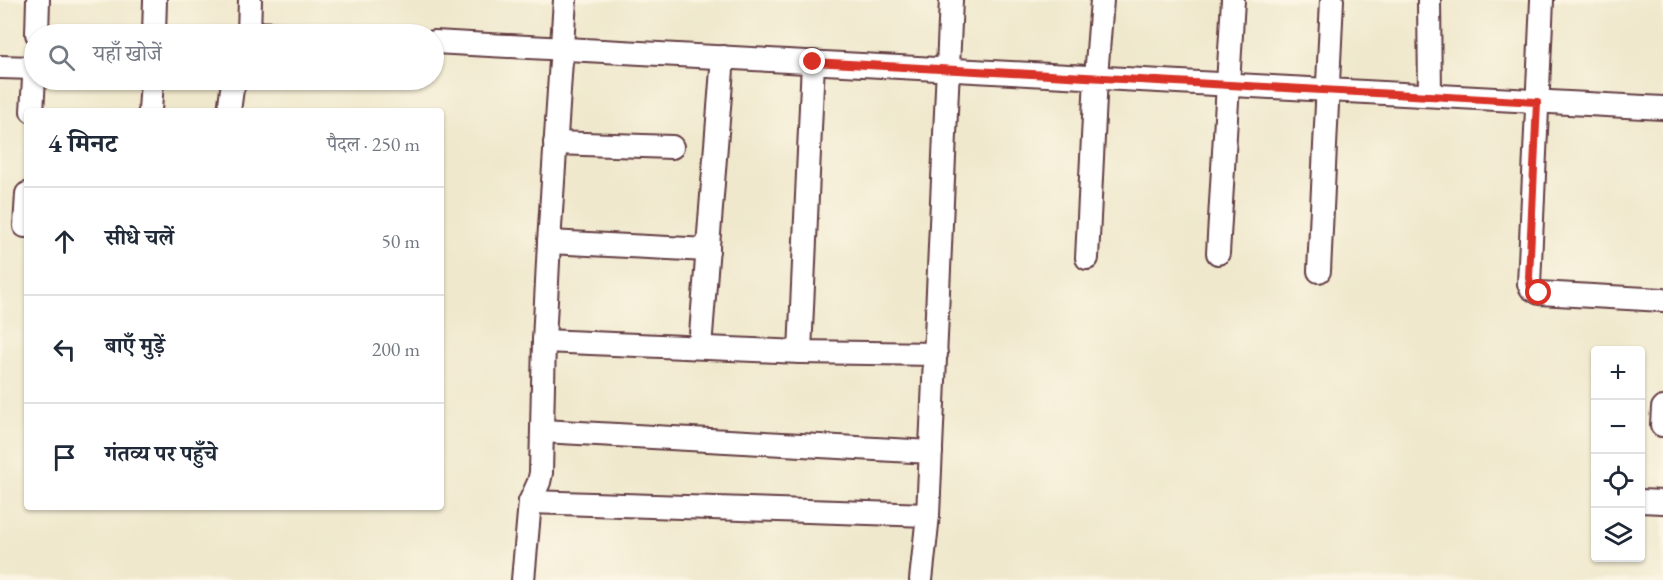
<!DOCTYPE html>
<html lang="hi">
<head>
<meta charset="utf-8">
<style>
	:root { --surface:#fff; --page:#f6f6f7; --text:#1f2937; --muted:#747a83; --line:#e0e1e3 }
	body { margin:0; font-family:"EB Garamond","Noto Serif Devanagari",serif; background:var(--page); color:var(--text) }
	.controls { position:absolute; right:18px; bottom:18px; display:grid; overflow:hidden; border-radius:6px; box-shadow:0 2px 4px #0004 }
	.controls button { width:54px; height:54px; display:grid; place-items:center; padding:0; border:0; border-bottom:2px solid var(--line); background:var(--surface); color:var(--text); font:30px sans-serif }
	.stop { position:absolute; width:18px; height:18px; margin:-14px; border:4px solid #d93025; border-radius:50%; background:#fff }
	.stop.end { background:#d93025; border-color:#fff; box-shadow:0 2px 6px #0008 }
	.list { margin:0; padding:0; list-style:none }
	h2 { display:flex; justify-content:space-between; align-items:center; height:78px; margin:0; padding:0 24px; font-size:26px }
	h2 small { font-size:20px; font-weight:400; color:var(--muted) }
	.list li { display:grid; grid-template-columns:39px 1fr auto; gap:18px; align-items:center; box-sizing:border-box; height:108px; padding:0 24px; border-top:2px solid var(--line) }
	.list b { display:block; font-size:22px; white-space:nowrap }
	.list em { font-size:20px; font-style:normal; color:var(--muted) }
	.icon { flex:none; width:33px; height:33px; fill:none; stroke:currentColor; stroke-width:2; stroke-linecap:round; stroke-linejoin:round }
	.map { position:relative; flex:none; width:1663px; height:580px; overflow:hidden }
	.search { position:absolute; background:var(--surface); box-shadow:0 2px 4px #0004; left:24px; top:24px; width:420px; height:66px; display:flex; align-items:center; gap:15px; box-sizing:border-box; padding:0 21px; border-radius:33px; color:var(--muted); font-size:22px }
	.panel { position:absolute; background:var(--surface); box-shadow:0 2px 4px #0004; left:24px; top:108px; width:420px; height:402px; border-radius:6px }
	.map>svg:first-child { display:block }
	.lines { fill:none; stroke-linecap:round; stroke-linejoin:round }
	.street-casing { stroke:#633d43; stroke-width:26 }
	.street { stroke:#fff; stroke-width:22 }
	.route { stroke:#d93025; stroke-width:8 }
</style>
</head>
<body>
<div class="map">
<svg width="1663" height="580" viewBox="0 0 1663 580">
	<rect width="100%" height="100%" fill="#fcf5e5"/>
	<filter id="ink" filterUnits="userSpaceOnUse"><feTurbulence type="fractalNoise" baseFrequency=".0167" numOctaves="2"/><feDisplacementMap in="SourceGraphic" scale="12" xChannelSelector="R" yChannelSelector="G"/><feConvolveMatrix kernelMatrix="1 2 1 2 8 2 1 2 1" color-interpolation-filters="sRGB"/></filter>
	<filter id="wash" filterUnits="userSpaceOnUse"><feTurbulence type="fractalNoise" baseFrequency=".008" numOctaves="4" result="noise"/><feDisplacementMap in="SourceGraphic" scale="24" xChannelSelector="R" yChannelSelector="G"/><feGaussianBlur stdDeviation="1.35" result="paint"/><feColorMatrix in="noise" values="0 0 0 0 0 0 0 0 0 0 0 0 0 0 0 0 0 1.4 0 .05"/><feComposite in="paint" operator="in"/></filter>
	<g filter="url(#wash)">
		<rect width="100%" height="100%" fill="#efe8cc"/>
	</g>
	<g filter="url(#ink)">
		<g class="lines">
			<g class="street-casing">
				<g id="street">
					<polyline points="1429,0 1430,95"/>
					<polyline points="1542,0 1529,284 1531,288 1539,293 1663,300"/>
					<polyline points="249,33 281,34"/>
					<polyline points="37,34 38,0"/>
					<polyline points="154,34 155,0"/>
					<polyline points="249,34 250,0"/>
					<polyline points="434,42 1663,108"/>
					<polyline points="0,67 34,68"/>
					<polyline points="32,111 34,79"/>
					<polyline points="150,111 152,80"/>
					<polyline points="229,111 232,89 236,80"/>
					<polyline points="555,143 672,147"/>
					<polyline points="25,226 27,194"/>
					<polyline points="549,242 708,250"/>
					<polyline points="1218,253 1233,0"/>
					<polyline points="1087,258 1096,77 1102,0"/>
					<polyline points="1319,271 1332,0"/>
					<polyline points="544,341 800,352 936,354"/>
					<polyline points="700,347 723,57"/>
					<polyline points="800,352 813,62"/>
					<polyline points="1662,425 1663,408"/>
					<polyline points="542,431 931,452"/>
					<polyline points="1640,501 1663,502"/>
					<polyline points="530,502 928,515"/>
					<polyline points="523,580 530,502 539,482 541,473 544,341 549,242 565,0"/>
					<polyline points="921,580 928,515 951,0"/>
				</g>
			</g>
			<use href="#street" class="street"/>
		</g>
	</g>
	<g class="lines" filter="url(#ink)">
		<polyline class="route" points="813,62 1537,102 1529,278 1531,288 1539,293"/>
	</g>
</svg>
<div class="controls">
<button>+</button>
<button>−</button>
<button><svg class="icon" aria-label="locate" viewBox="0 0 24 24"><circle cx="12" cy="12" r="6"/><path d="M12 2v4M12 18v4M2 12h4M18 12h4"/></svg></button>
<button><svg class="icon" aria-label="layers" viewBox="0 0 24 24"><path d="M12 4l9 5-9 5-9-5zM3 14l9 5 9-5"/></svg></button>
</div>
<div class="stop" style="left:1539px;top:293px"></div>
<div class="stop end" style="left:813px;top:62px"></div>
<div class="search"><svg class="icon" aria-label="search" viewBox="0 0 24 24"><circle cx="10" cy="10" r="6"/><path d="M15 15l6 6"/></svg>यहाँ खोजें</div>
<section class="panel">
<h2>4 मिनट<small>पैदल · 250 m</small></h2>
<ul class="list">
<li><svg class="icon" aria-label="ahead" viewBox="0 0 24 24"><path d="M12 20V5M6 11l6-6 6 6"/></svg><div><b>सीधे चलें</b></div><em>50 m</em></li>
<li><svg class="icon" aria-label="left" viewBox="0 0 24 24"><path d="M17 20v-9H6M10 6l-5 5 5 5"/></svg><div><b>बाएँ मुड़ें</b></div><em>200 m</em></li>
<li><svg class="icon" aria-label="arrive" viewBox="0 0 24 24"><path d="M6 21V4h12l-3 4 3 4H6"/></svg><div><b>गंतव्य पर पहुँचे</b></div></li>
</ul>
</section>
</div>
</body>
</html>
